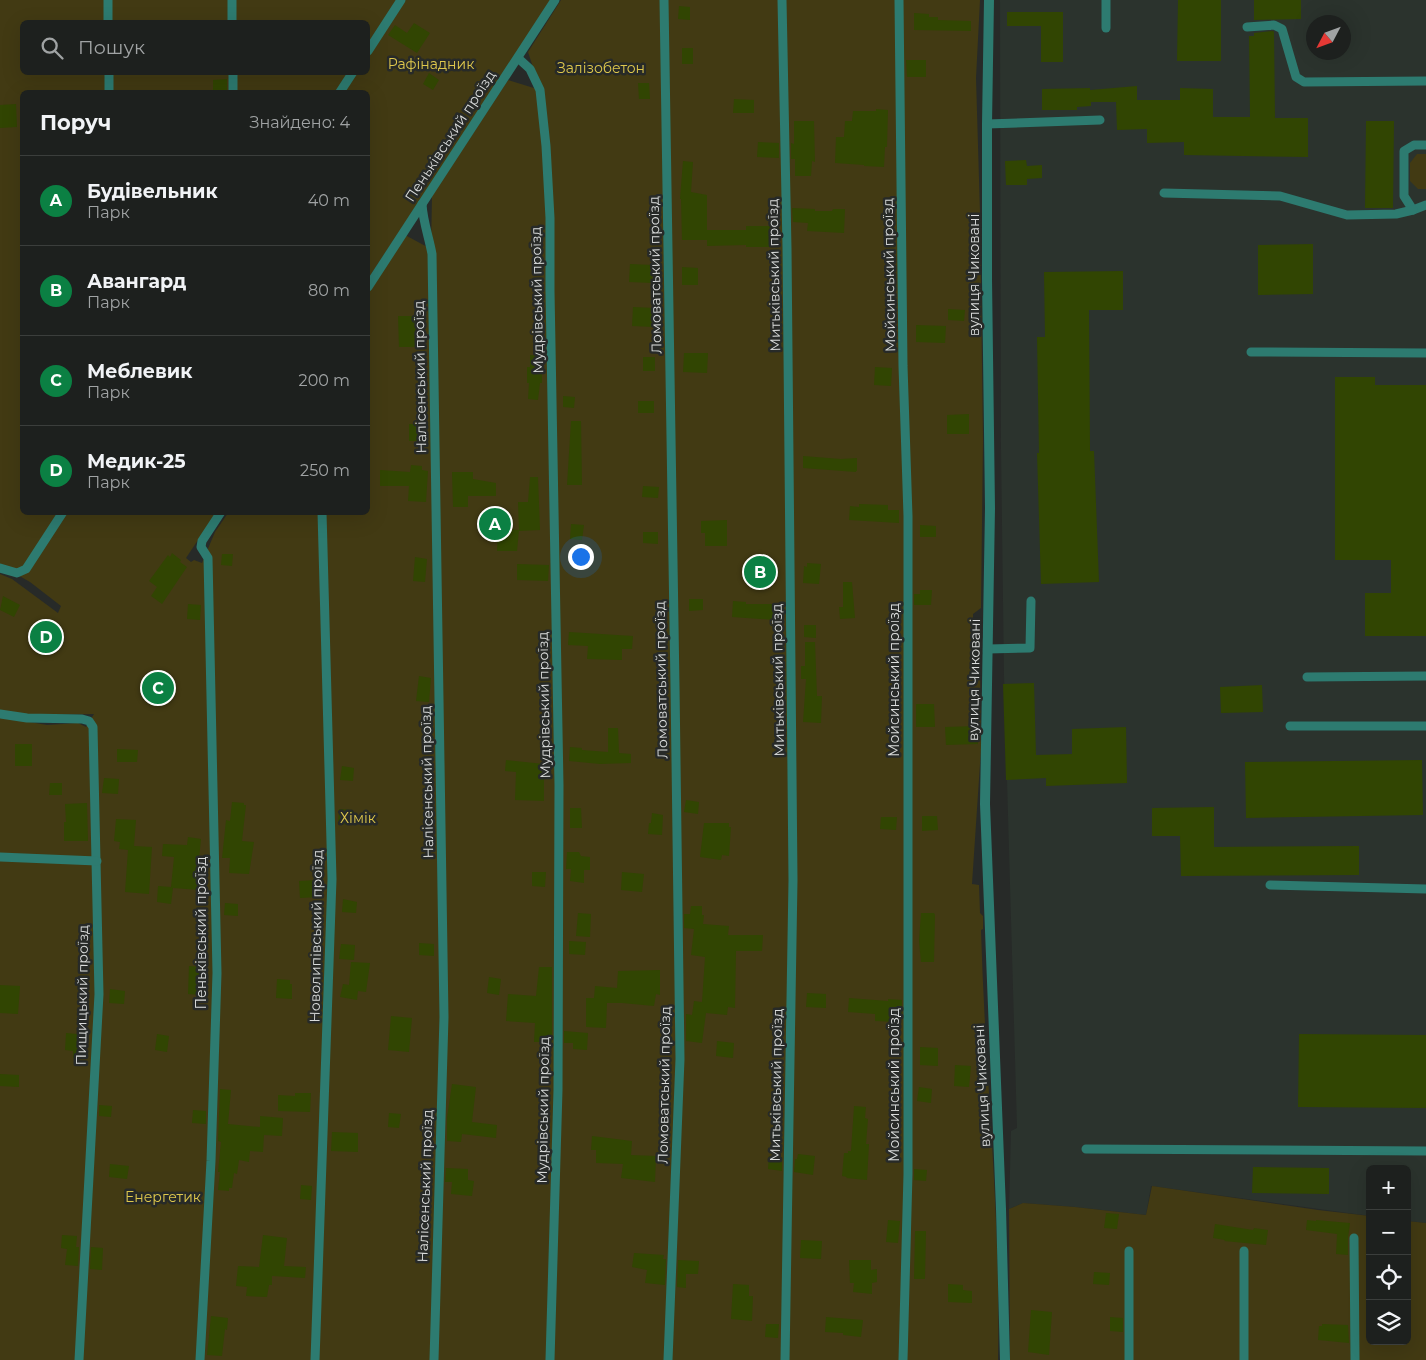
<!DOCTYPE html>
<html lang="uk">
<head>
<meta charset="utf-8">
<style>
	:root { --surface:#1d201e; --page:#252827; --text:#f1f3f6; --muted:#a0a3a4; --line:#3b3e3c; --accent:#0b8043 }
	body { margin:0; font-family:Montserrat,sans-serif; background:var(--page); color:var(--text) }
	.controls { position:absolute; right:15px; bottom:15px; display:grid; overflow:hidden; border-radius:8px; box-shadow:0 5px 20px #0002 }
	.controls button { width:45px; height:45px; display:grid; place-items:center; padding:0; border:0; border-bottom:1px solid var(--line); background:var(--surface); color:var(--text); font:25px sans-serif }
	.compass { position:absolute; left:1306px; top:15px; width:45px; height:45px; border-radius:50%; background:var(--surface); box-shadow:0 5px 20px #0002; rotate:229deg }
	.you { position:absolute; left:580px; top:556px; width:18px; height:18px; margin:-12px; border:4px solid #fff; border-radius:50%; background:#1a73e8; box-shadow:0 0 0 8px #1a73e833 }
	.badge { display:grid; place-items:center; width:32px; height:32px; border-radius:50%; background:var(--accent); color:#fff; font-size:16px; font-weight:700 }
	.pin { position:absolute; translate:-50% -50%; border:2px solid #fff; box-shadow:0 1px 5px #0006 }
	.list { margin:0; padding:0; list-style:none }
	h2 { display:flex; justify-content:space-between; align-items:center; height:65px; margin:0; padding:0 20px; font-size:21px }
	h2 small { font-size:16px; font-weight:400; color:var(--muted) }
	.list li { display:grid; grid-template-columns:32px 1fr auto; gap:15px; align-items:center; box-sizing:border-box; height:90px; padding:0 20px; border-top:1px solid var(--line) }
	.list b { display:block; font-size:19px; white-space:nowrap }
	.list p { margin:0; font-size:16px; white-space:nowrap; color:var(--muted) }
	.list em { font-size:16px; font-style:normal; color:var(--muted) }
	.icon { flex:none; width:28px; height:28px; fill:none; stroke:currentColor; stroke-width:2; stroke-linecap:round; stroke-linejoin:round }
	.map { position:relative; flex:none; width:1426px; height:1360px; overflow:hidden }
	.search { position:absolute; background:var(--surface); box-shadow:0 5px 20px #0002; left:20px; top:20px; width:350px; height:55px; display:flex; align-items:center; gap:12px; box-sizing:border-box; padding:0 18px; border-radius:8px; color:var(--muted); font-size:19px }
	.panel { position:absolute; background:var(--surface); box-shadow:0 5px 20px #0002; left:20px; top:90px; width:350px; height:425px; border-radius:8px }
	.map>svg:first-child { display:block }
	.built { fill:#2b332d; fill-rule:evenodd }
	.green { fill:#423a13; fill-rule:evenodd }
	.building { fill:#314502 }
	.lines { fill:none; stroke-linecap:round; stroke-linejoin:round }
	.service { stroke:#2d7b70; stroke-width:9 }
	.minor { stroke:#2d7b70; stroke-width:10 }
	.labels { text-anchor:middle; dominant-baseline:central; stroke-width:5; stroke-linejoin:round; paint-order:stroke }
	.park-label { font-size:14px; fill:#dfc84c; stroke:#272a28 }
	.street-label { font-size:14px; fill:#dadcdb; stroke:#272a28 }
</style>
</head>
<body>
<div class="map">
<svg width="1426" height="1360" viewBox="0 0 1426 1360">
	<rect width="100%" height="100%" fill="#272a28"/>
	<path class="built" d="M 1000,0 L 1426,0 L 1426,1223 L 1407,1221 L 1407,1169 L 1370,1169 L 1370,1216 L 1151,1186 L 1146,1215 L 1075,1207 L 1023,1203 L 1009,1209 L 1011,1131 L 1017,1128 L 1004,676 L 1001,450 ZM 1314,22 L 1344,22 L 1344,52 L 1314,52 Z"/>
	<g class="green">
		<path d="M 0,0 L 552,0 L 368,279 L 368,92 L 22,92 L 22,512 L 216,513 L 186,558 L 191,562 L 194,560 L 202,563 L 215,532 L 228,513 L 368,512 L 368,294 L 405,235 L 431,249 L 432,196 L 508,80 L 537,89 L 532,64 L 528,52 L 561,0 L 980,0 L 976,78 L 980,213 L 983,439 L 981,608 L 973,614 L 974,658 L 980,665 L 981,749 L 972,884 L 979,885 L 980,913 L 983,916 L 983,929 L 981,930 C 985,1074 1001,1217 998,1360 L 0,1360 L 0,717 L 47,725 L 78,723 L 86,727 L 94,714 L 31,715 L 0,711 L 0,574 L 12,579 L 58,613 L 61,606 L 30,582 L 0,565 ZM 22,22 L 368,22 L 368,72 L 22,72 Z"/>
		<polygon points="1417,154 1426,154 1426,189 1418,189 1410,181 1410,163"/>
		<polygon points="1152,1186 1318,1210 1370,1216 1370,1341 1407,1341 1407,1221 1426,1223 1426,1360 1010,1360 1009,1209 1023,1203 1075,1207 1146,1215"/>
	</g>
	<g class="building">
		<polygon points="1178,0 1221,0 1221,61 1177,61"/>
		<polygon points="1254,0 1301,0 1301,19 1254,20"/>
		<polygon points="679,6 690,7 690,20 678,19"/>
		<polygon points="1007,12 1063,12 1063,62 1041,62 1041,26 1007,26"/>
		<polygon points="914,13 929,14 929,17 938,17 938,20 971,21 971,31 914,30"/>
		<polygon points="414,23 430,33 417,53 388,35 395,25 407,33"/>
		<polygon points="1273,31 1274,32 1275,118 1308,118 1308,157 1184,155 1184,142 1147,143 1147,129 1117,130 1116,102 1091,102 1091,106 1077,107 1077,110 1042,110 1042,89 1090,88 1090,90 1137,86 1137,100 1180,100 1180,88 1213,89 1213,117 1250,117 1249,36 1254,36 1254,33"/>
		<rect x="682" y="48" width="11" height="16"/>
		<polygon points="906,60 926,60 926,77 907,77"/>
		<polygon points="429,73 439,80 433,90 423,84"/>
		<polygon points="227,79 227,91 213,92 213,80"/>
		<polygon points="638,83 649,83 650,99 639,99"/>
		<polygon points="734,99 754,100 754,113 733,113"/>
		<polygon points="16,104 17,127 0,128 0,105"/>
		<polygon points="876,109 888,110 887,147 885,147 884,167 864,166 864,165 835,163 836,137 844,137 845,121 852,121 853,111 876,111"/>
		<polygon points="794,121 814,121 815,162 812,161 811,176 795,176 795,159 791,159 791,143 794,144"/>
		<polygon points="1366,121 1394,121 1393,208 1365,208"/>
		<polygon points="758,142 779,143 779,158 757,157"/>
		<polygon points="1026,160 1027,166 1042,165 1042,178 1027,179 1027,185 1006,185 1005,161"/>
		<polygon points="683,161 693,162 691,192 707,195 707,230 746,230 746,226 772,226 771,247 746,247 746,245 707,246 707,236 707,240 682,240 681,199 680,199"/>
		<polygon points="792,208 815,209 815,211 832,211 833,209 845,209 844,233 807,231 808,223 793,222"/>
		<polygon points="1313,244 1313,294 1258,295 1258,245"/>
		<polygon points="630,264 653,265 652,283 629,282"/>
		<polygon points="682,267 698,268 698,285 682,285"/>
		<polygon points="1123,271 1123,310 1089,310 1090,451 1094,451 1099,582 1041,584 1037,453 1039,453 1037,337 1045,337 1044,272"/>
		<polygon points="633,307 655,308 654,327 632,326"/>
		<polygon points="948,309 965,310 964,321 948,320"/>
		<polygon points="398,316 421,316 421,347 399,347"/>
		<polygon points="916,325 946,326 945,343 916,342"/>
		<polygon points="684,353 708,353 707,373 683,372"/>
		<polygon points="530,355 542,356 542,383 540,383 538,400 528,399 529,383 527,383 527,367 530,367"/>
		<rect x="643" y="357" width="12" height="14"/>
		<polygon points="875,367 892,368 891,386 874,385"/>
		<polygon points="1335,377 1375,377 1375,385 1426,385 1426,636 1365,636 1365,593 1391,593 1391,560 1335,560"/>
		<polygon points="563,396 575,397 574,408 563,407"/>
		<rect x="638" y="401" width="16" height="12"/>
		<polygon points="969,414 969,434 947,434 947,415"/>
		<polygon points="571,421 581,421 582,485 567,485"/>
		<rect x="409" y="424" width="18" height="17"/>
		<polygon points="803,456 841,459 857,458 857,471 856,471 856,472 803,468"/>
		<polygon points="411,465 422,466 422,470 428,471 426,502 408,501 409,486 380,486 380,470 410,472"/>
		<polygon points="452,472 473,472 473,479 496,483 496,496 468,496 468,507 453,507"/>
		<polygon points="530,477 538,477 540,530 519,531 518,502 528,502"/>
		<polygon points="643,486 659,487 658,498 642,497"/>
		<polygon points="859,504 888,505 888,510 899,510 899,523 849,520 850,506 859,507"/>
		<polygon points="727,520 727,546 705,546 705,533 701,533 701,521"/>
		<polygon points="571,524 584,525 582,540 570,539"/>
		<polygon points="920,525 936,526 936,537 920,537"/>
		<polygon points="498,528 519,530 517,551 497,551"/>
		<polygon points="643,532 658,532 658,544 643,543"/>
		<polygon points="172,553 181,560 180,562 187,567 162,604 151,596 157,587 149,581 168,555 170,557"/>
		<polygon points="222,554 233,554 232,566 221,565"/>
		<polygon points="415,557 427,559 425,582 413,581"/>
		<polygon points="807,563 821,564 819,584 803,583 804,566 807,567"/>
		<polygon points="517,564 549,565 548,581 517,580"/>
		<polygon points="843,582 852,582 855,618 840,619 839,607 843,607"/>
		<polygon points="920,590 932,590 931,605 914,605 914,594 920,594"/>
		<polygon points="3,596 20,605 14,617 0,610"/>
		<polygon points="689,599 703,599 703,610 689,611"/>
		<polygon points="733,601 746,602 746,604 776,604 776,620 732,617"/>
		<polygon points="188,604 201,605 200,620 187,619"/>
		<polygon points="804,625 816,625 816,638 804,637"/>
		<polygon points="569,632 633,636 632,649 622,649 622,660 587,659 588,646 568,645"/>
		<polygon points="805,642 815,642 817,696 822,696 821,723 803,722 806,679 801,679 801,666 805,666"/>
		<polygon points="419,676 431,678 429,702 416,701"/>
		<polygon points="1034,683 1036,755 1072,754 1072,729 1126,727 1127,783 1046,786 1046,778 1006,780 1003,684"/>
		<polygon points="1262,685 1263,712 1221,713 1220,687"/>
		<polygon points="916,704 934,704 935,727 916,727"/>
		<polygon points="977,726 978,744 946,745 945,727"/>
		<polygon points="608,728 618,728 619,753 631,754 631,763 600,764 569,761 570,747 582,748 582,750 608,752"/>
		<rect x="15" y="744" width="17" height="22"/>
		<polygon points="117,749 138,750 137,762 117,762"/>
		<polygon points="506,760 544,764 544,801 515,800 516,772 505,771"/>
		<polygon points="1422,760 1423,815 1246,818 1245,762"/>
		<polygon points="342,766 354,768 353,781 340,780"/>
		<polygon points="104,778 119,779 118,794 102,793"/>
		<polygon points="50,783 62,783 62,795 49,795"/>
		<polygon points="686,800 699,802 698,814 684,812"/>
		<polygon points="232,802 244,803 244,805 246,805 242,841 254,842 249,874 229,873 230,858 222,858 226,820 230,821"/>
		<polygon points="87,803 88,841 64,841 64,822 66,822 65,804"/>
		<polygon points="1214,807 1214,847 1359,846 1359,875 1181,876 1180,836 1152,836 1152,808"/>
		<polygon points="570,808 581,808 582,828 570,828"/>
		<polygon points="339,809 353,810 353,825 338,824"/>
		<polygon points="652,813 663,815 662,835 648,834 649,823 651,823"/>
		<polygon points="922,816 937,816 938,830 922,831"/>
		<polygon points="881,817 897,817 896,830 880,829"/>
		<polygon points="116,819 136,820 134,846 152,847 149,894 125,892 128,850 119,849 120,842 114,841"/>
		<polygon points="704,823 729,823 729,827 731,827 729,856 722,855 721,860 700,857"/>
		<polygon points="188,837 201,839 199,859 203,859 200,890 173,888 171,904 157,902 158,886 171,887 174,857 162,856 163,844 187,845"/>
		<polygon points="567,852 579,852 581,856 590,857 590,870 584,870 584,883 570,881 571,869 566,869"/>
		<polygon points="532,872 546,872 545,887 532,886"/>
		<polygon points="622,872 644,874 642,892 621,890"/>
		<polygon points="317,880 318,897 300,898 299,881"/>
		<polygon points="343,899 357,902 356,913 342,912"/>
		<polygon points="225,903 238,904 238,916 224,915"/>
		<polygon points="691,906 702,906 702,915 704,915 703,924 729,926 728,935 763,935 762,951 736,951 735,1008 728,1007 727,1015 706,1013 702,1043 686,1041 686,1014 692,1015 694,1001 702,1002 705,957 691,955 694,929 684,928 684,914 690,914"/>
		<polygon points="578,913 591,914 590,937 576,936"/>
		<polygon points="921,913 934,913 935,915 934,962 921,962 919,941"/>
		<polygon points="569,941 586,942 585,955 569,954"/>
		<polygon points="419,943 434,944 434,956 419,955"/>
		<polygon points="341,944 355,945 354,960 339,959"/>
		<polygon points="351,962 370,963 366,992 358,991 357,1000 340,997 343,984 349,985"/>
		<polygon points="189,966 201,967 200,995 188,994"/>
		<polygon points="539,967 552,967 552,1042 534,1042 535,1023 506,1021 508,994 536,996"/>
		<polygon points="660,970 660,995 656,994 654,1006 622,1003 607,1003 606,1028 586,1027 586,998 594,998 595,986 617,988 618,971"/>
		<polygon points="489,977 501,979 499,995 487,993"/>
		<polygon points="277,979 290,980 290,984 292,984 292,999 276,998"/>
		<polygon points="0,985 20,986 18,1014 0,1013"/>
		<polygon points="110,989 125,991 124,1004 109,1003"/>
		<polygon points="807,993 826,994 826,1008 806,1007"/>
		<polygon points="849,998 888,1001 888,999 902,1000 902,1016 899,1016 899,1022 875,1021 875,1014 848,1012"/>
		<polygon points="391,1016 412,1018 409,1052 388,1050"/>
		<polygon points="564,1031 588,1033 587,1050 573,1049 573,1043 564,1043"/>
		<polygon points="66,1033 88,1035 86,1059 73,1058 73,1051 65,1050"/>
		<polygon points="157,1034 169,1036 167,1052 155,1050"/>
		<polygon points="1299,1034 1426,1035 1426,1108 1298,1107"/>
		<polygon points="717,1041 734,1043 733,1058 716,1056"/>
		<polygon points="920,1047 938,1048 938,1066 920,1065"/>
		<polygon points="955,1065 971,1066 969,1087 954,1086"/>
		<polygon points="0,1074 19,1075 19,1087 0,1086"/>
		<polygon points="452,1084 476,1087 472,1122 497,1125 496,1138 462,1134 461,1142 447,1141 447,1118"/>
		<polygon points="919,1087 932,1089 931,1103 917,1101"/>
		<polygon points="220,1089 231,1090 228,1124 260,1127 260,1116 283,1118 282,1136 264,1135 263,1152 250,1151 249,1162 239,1160 237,1174 234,1173 232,1188 229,1188 229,1191 218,1190 220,1172 218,1172 221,1142 218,1141"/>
		<polygon points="295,1093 311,1093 310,1112 278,1111 278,1095 295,1096"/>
		<polygon points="99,1105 112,1106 111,1117 99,1116"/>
		<polygon points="854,1106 866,1107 865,1118 868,1119 866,1144 869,1144 867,1180 846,1178 847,1177 842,1176 844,1153 848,1153 848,1151 851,1151"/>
		<polygon points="193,1110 206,1111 206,1124 192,1123"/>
		<polygon points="389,1113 401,1114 399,1128 388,1127"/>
		<polygon points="332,1132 358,1133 358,1152 331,1151"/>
		<polygon points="592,1136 632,1141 631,1155 656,1156 655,1182 621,1178 623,1164 596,1163 596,1150 591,1150"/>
		<polygon points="798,1154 815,1156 813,1175 794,1172 795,1159 797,1159"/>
		<polygon points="769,1156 782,1157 782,1171 768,1169"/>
		<polygon points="110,1164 129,1166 127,1179 109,1177"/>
		<polygon points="1253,1167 1329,1168 1329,1194 1252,1193"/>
		<polygon points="446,1168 468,1169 468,1180 474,1181 472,1196 451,1194 452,1182 445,1182"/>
		<polygon points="914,1169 927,1170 926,1181 914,1180"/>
		<polygon points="301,1185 312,1186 311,1200 300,1199"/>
		<polygon points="1106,1213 1119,1214 1117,1229 1104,1228"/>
		<polygon points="888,1220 900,1221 898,1243 886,1242"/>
		<polygon points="1307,1220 1316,1221 1316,1220 1350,1223 1348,1238 1348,1255 1336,1254 1337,1234 1306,1230"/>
		<polygon points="1215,1224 1253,1230 1254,1228 1268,1230 1266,1245 1224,1241 1225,1240 1213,1238"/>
		<polygon points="915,1231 926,1231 925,1279 914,1279"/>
		<polygon points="62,1235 77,1236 76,1247 79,1247 78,1266 65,1265 67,1249 61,1248"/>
		<polygon points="263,1235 287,1238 284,1266 306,1267 305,1278 272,1276 272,1285 269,1285 267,1297 246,1296 247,1287 236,1286 238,1266 259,1267"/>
		<polygon points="801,1240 822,1241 821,1259 800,1258"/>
		<polygon points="91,1247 103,1248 102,1270 90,1269"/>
		<polygon points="634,1253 664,1255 663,1259 666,1259 665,1285 645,1283 647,1270 632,1267"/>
		<polygon points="678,1260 699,1261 698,1274 686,1274 686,1288 677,1287"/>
		<polygon points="849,1260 871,1260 871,1270 877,1269 877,1282 872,1283 872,1294 853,1292 854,1283 850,1283"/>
		<polygon points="1094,1272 1110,1273 1109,1285 1093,1284"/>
		<polygon points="733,1284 749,1285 749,1296 753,1296 752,1321 731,1319"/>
		<polygon points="948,1284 963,1285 963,1290 972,1291 972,1303 948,1302"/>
		<polygon points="1031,1310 1052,1312 1049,1355 1028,1352"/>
		<polygon points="211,1316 228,1318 227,1330 225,1329 222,1356 207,1355"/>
		<polygon points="826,1317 863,1320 861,1337 843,1335 843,1333 825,1332"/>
		<polygon points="1110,1317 1123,1318 1123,1332 1110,1331"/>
		<polygon points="766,1324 779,1324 778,1338 765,1337"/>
		<polygon points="1322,1324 1348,1325 1349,1343 1318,1340 1319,1326 1322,1326"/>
	</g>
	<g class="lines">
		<g class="service">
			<polyline points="108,0 108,22"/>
			<polyline points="232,0 232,22"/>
			<polyline points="664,0 675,686 680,1059 668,1360"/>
			<polyline points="782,0 787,248 793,880 785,1360"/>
			<polyline points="899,0 903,366 908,516 908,1174 903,1360"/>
			<polyline points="1247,27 1274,25 1282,29 1296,77 1304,82 1426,81"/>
			<polyline points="1106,28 1106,0"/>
			<polyline points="368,51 401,0"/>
			<polyline points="518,58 530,69 540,90 546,146 550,218 550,291 559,785 558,1090 550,1360"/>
			<polyline points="109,72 109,92"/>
			<polyline points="233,72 233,92"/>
			<polyline points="340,92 353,72"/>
			<polyline points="987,124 1100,120"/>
			<polyline points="1426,145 1414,145 1404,151 1404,196 1413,210 1426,205"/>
			<polyline points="1164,193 1280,196 1347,215 1396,214 1413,210"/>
			<path d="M 422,204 C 423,222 429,237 432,254 L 444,1017 L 434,1360"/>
			<polyline points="368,287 555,0"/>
			<polyline points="1251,352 1426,353"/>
			<polyline points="0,568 17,573 26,569 63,512"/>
			<polyline points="988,649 1030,648 1031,601"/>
			<polyline points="1307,677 1426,676"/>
			<polyline points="0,714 27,718 82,719 89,721 93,727 99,994 79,1360"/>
			<polyline points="1290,726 1426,726"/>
			<polyline points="0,857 97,861"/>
			<polyline points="1270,885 1426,889"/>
			<polyline points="1086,1149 1426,1151"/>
			<polyline points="1354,1238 1355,1360"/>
			<polyline points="1129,1251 1129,1360"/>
			<polyline points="200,1360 211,1161 217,973 208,558 201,547 202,541 221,512"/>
			<polyline points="315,1360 332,879 322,512"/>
			<polyline points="1244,1360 1244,1251"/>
		</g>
		<polyline class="minor" points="989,0 987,124 987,279 990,508 985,804 1001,1209 1005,1360"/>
	</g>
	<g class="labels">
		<g class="park-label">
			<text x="431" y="64">Рафінадник</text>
			<text x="601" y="68">Залізобетон</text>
			<text x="358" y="818">Хімік</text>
			<text x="163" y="1197">Енергетик</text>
		</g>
		<g class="street-label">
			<text transform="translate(450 136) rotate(-57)">Пеньківський проїзд</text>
			<text transform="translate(655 275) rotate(-91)">Ломоватський проїзд</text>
			<text transform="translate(774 275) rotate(-91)">Митьківський проїзд</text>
			<text transform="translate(889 275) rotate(-91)">Мойсинський проїзд</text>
			<text transform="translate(974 275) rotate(-90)">вулиця Чиковані</text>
			<text transform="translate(537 300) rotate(-91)">Мудрівський проїзд</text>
			<text transform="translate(420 377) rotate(-91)">Налісенський проїзд</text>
			<text transform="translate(661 680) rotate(-91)">Ломоватський проїзд</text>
			<text transform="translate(778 680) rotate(-91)">Митьківський проїзд</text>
			<text transform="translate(894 680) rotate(-90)">Мойсинський проїзд</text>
			<text transform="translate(974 680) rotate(-89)">вулиця Чиковані</text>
			<text transform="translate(544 705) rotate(-91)">Мудрівський проїзд</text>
			<text transform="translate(427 782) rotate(-91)">Налісенський проїзд</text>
			<text transform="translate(201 933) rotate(-90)">Пеньківський проїзд</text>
			<text transform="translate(316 936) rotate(-89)">Новолипівський проїзд</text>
			<text transform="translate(82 995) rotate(-89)">Пищицький проїзд</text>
			<text transform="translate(664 1085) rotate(-89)">Ломоватський проїзд</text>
			<text transform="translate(776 1085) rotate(-89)">Митьківський проїзд</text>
			<text transform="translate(894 1085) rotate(-90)">Мойсинський проїзд</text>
			<text transform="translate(982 1086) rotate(-93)">вулиця Чиковані</text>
			<text transform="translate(543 1110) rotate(-89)">Мудрівський проїзд</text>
			<text transform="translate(425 1186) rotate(-88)">Налісенський проїзд</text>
		</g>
	</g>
</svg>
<div class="controls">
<button>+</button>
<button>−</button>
<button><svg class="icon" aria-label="locate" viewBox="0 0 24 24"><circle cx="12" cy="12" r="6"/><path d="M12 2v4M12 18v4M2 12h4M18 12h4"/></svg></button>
<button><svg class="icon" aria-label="layers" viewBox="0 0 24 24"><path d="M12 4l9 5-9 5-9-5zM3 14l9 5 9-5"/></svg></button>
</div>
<svg class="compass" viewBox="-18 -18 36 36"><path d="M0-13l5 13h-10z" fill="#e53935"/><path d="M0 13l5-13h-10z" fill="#a0a3a4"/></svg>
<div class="you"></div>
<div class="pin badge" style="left:495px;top:524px">A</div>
<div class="pin badge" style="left:760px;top:572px">B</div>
<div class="pin badge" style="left:158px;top:688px">C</div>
<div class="pin badge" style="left:46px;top:637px">D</div>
<div class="search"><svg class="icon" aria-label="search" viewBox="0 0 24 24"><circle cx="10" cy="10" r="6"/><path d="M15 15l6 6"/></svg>Пошук</div>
<section class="panel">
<h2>Поруч<small>Знайдено: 4</small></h2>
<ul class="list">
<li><span class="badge">A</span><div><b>Будівельник</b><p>Парк</p></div><em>40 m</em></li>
<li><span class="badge">B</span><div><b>Авангард</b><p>Парк</p></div><em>80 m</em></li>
<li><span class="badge">C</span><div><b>Меблевик</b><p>Парк</p></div><em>200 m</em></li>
<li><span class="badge">D</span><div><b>Медик-25</b><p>Парк</p></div><em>250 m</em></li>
</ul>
</section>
</div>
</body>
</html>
